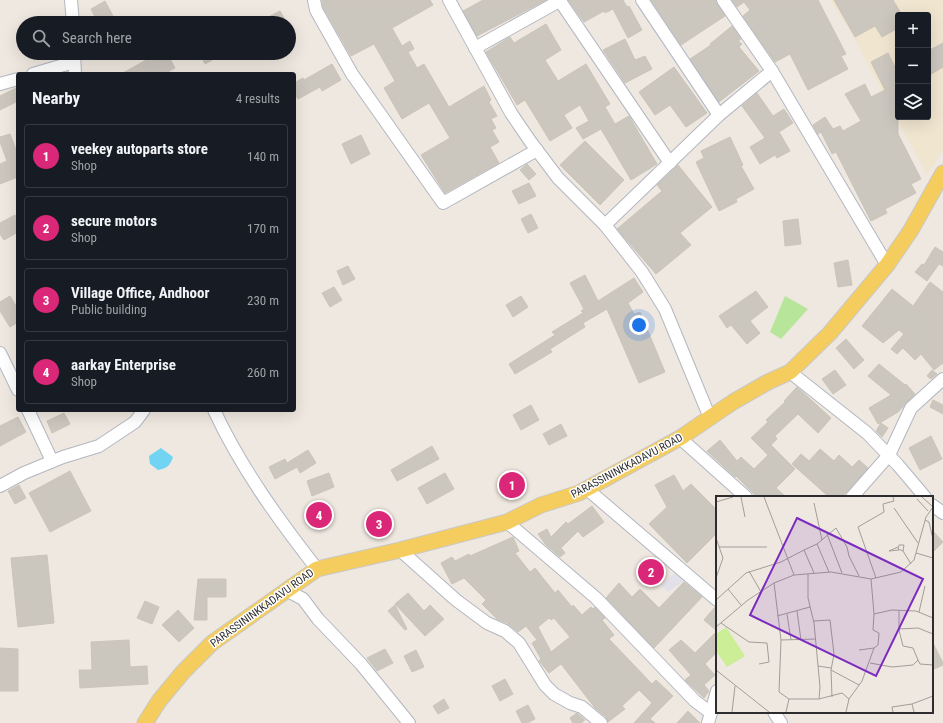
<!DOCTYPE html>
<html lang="en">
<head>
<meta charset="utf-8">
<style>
	:root { --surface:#171b24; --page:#20242c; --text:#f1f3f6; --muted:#9ea1a6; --line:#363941; --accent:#db2777 }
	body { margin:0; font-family:"Roboto Condensed",sans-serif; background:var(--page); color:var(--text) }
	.controls { position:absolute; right:12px; top:12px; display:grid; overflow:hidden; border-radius:4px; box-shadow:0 4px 16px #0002 }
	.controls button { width:36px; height:36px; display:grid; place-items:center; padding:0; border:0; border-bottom:1px solid var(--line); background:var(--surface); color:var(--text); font:20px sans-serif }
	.you { position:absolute; left:639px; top:325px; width:14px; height:14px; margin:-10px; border:3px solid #fff; border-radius:50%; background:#1a73e8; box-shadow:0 0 0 6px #1a73e833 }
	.badge { display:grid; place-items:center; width:26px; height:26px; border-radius:50%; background:var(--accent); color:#fff; font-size:13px; font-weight:700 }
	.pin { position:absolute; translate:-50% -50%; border:2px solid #fff; box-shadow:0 1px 4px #0006 }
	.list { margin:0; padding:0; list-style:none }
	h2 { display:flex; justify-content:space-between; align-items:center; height:52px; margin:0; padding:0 16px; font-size:17px }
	h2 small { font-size:13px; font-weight:400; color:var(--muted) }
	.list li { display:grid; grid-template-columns:26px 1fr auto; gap:12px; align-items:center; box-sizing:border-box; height:64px; margin:0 8px 8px; padding:0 8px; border:1px solid var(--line); border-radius:4px }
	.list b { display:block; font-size:15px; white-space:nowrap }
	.list p { margin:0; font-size:13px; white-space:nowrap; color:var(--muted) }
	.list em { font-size:13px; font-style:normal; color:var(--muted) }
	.icon { flex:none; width:22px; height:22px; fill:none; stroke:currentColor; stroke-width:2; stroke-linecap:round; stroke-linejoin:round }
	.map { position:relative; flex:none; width:943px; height:723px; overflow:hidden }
	.search { position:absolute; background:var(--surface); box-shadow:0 4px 16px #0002; left:16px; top:16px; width:280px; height:44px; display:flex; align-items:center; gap:10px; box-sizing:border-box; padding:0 14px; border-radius:22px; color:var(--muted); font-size:15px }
	.panel { position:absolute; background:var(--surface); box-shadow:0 4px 16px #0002; left:16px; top:72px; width:280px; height:340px; border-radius:4px }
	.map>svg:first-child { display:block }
	.industrial { fill:#e2e0e8 }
	.education { fill:#f0e5cf; fill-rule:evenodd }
	.green { fill:#b7e69b }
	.water { fill:#71d4f3 }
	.building { fill:#cbc6be; stroke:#cbc4b9; fill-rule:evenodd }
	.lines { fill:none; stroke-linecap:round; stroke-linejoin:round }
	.minor-casing { stroke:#b3b7c1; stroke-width:14 }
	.major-casing { stroke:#c8c8c8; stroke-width:17 }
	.minor { stroke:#fff; stroke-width:12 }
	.major { stroke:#f5cd5f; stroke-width:15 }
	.labels { text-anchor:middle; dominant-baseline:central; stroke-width:3; stroke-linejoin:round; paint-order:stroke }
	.street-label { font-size:11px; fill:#2d2d2d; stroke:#fff }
	.inset-road { fill:none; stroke:#a19d98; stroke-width:1 }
	.view { fill:#7b2cbf; fill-opacity:0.15; stroke:#7b2cbf; stroke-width:2 }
	.inset-edge { fill:none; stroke:#2d2d2d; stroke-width:2 }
</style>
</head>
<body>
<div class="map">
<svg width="943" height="723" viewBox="0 0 943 723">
	<rect width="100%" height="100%" fill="#efe8e0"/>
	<polygon class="industrial" points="677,571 687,579 668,592 661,585"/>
	<path class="education" d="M 830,0 L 943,0 L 943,150 L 927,175 L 853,36 ZM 898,15 L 928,15 L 928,117 L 898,117 Z"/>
	<polygon class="green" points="785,296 808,309 781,339 770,332"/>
	<path class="water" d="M 161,448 L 173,457 C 170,466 167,468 158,470 L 150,464 L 149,456 Z"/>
	<g class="building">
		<polygon points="322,0 430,0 433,5 392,28 402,46 410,41 414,49 408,52 417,68 424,64 449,107 484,86 491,100 489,102 497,116 491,119 496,128 492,130 499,142 490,147 499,163 445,193 421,155 450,138 429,103 402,119 384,88 395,81 374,44 351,56 323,7"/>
		<polygon points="483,0 546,0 477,36 463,11"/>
		<polygon points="568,0 623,0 627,7 629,6 642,30 628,38 613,9 605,13 604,11 584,22"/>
		<polygon points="651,0 716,0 725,16 681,45"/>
		<polygon points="732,0 818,0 846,54 841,56 848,69 808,90 790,54 775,62 743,16 750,10 744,2 737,7"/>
		<polygon points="834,0 893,0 902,15 898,15 898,28 882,37 875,26 855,37"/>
		<polygon points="105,1 114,18 104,23 98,23 91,9"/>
		<polygon points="280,11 287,23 257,23"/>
		<polygon points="546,24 561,50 545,60 558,81 586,64 610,104 605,107 615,124 629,116 657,164 631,180 601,129 583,139 576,128 589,121 580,105 564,115 572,128 550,141 525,100 517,105 486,52 510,37 514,43"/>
		<polygon points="732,26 741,39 738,41 742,44 739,47 759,71 719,102 690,59 711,45 710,44"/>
		<polygon points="625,39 635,60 645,56 652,69 625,83 603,50"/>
		<polygon points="943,43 943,67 928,76 928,51"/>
		<polygon points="159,53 167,53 175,68 164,74 121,74"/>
		<polygon points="200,53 225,53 205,64"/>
		<polygon points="888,53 898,73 898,134 921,179 911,184 916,193 885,209 887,213 871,221 836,152 832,154 821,132 818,134 813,125 825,117 833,129 840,126 843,131 861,121 845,94 865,84 871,97 885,90 871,62"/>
		<polygon points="332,64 341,80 322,91 320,87 298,99 294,92 294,83 303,78 304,80"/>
		<polygon points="674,67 707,113 686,127 670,105 655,115 639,92"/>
		<polygon points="18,87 18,101 0,110 0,96"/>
		<polygon points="757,93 773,116 784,109 793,123 779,132 790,151 777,158 775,155 760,164 750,147 765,138 742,106"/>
		<polygon points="10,134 18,155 18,177 0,184 0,164 7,161 0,142 0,137"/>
		<polygon points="361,135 370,154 351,164 342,144"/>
		<polygon points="730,137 743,165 741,166 754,189 736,199 737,202 719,211 696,162 704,158 701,151"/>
		<polygon points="585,141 624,180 600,205 560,165"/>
		<polygon points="527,164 536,174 529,180 520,170"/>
		<polygon points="678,165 712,207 680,233 691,245 656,274 617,229 662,191 657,185"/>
		<polygon points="529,183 536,196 519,204 512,191"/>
		<polygon points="531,214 538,228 528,233 521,219"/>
		<polygon points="15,215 18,221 18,232 4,240 0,234 0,223"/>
		<polygon points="798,219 801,244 785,246 783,221"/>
		<polygon points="935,247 943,252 943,266 939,264 927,281 915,272 922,264 924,265"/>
		<polygon points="848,260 852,285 838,287 834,263"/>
		<polygon points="348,266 355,279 343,285 337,271"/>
		<polygon points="585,275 598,301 634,278 643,292 628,303 634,314 640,312 665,372 639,383 607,309 583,323 585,327 550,349 552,352 515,374 509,364 555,335 552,332 583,313 581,311 584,309 570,283"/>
		<polygon points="930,282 943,292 943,363 934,370 921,354 915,360 903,348 897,354 891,349 904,334 899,330 883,343 862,326 892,289 913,306"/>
		<polygon points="334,287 342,300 330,307 322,293"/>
		<polygon points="756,291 768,307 750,321 760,333 747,344 731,325 727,328 719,316"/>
		<polygon points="10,296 18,309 18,322 10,327 0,311 0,302"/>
		<polygon points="521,296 528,307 513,317 506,305"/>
		<polygon points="846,339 864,360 854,369 836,348"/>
		<polygon points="879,364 905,385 906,384 915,394 898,412 878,424 869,408 891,395 868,376"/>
		<polygon points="835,370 846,385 833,394 822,379"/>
		<polygon points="932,370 937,374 931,379 927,376"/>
		<polygon points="797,387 831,418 818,433 798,414 775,436 777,439 771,445 795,469 776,488 786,497 757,497 736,476 735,477 707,451 720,440 737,461 741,457 754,469 768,455 751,438 768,422 766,420 785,402 784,401"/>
		<polygon points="933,400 943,405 943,414 930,407"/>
		<polygon points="531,405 539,420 521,430 513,415"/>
		<polygon points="64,413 70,424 52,433 47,421"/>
		<polygon points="18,417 26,432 0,446 0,426"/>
		<polygon points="881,423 888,428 882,437 876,431"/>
		<polygon points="561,424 567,436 549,445 543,434"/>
		<polygon points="931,436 942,459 920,470 909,448"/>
		<polygon points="432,446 439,459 397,481 391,470"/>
		<polygon points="820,449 834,461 839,455 852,467 859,460 868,468 842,497 829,497 792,464 801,454 809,461"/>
		<polygon points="308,450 316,463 300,473 297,467 275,479 269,467 285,459 287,463"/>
		<polygon points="70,471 91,511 50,532 29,493"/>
		<polygon points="329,473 334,487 312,496 307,481"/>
		<polygon points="445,473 454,489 427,504 418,488"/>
		<polygon points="674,475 683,491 691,484 717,510 714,515 717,519 717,533 687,563 649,524 667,507 655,485"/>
		<polygon points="19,485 26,498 15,504 8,491"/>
		<polygon points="592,506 604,522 583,537 578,531 561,548 565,553 560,557 546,545 538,534 547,529 551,537 566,522 568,524"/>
		<polygon points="932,530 943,542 932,553"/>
		<path d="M 513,537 L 519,551 L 515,553 L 530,572 L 535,568 L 555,593 L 558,590 L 572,607 L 573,605 L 582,615 L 591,607 L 593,609 L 595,607 L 605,618 L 602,620 L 614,635 L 609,639 L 652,684 L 656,680 L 673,696 L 650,719 L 655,723 L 634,723 L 652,703 L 639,690 L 622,706 L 625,709 L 608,722 L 606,717 L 595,708 L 561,664 L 549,673 L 539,661 L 541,659 L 532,643 L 537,640 L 526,626 L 518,632 L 507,623 L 497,619 L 482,604 L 486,600 L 464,578 L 452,584 L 441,563 L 452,557 L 455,561 L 469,554 L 470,556 ZM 549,618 L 551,620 L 554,618 L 570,637 L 551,652 L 538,627 Z"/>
		<polygon points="47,555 54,623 18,627 11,558"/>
		<polygon points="198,579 226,579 226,597 207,597 207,620 194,620"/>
		<polygon points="684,582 702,597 654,648 606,598 619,583 632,597 640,589 659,608"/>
		<polygon points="408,593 424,611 430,605 444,619 425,636 395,604"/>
		<polygon points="145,601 159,607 152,624 137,618"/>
		<polygon points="395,605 407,629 405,630 388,611"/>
		<polygon points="715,607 717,607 717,652 705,664 715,675 704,685 709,691 704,698 685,680 691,675 669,650 681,640 695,653 717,631 704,620"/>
		<polygon points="178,610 194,628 179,642 162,625"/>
		<polygon points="129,640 130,667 147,666 148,684 80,688 79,670 92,670 91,642"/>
		<polygon points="932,641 943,663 943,665 932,670"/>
		<polygon points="0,648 18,649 18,691 0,691"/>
		<polygon points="385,649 393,663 377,671 367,658"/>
		<polygon points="416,650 424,667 412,672 404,656"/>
		<polygon points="505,679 513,694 500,701 492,686"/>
		<polygon points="444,699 449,708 438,714 433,706"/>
		<polygon points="528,705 535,719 527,723 522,723 516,711"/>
		<polygon points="688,711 700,723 677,723"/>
		<polygon points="577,713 578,714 585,720 581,723 573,723 570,718"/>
	</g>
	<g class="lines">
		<g class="minor-casing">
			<g id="minor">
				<polyline points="71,0 73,23"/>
				<polyline points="314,0 316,10 352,74 443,203 537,150"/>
				<polyline points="449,0 511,113 530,141 558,178 605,225 642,272 665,309 710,418"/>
				<polyline points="642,0 719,115"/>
				<polyline points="723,0 772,71 887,265"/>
				<polyline points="560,1 670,163"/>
				<polyline points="475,48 561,0"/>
				<polyline points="74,53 75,74"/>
				<polyline points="33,74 74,62"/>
				<polyline points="0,84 18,79"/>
				<polyline points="605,225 719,115 772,71"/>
				<polyline points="0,353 18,390"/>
				<polyline points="790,372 867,433 898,465 925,497"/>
				<polyline points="28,410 52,461"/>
				<path d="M 214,410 C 241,468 278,519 317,569"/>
				<polyline points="680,438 746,497"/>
				<polyline points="0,486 24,473 63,457 99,446 135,422 144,410"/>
				<polyline points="587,489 717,600"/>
				<polyline points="852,497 889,455 911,408 943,379"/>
				<polyline points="932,505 943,513"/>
				<polyline points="507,522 596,598 695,701 711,713"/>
				<polyline points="400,550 456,600 487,623 505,631 519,643 545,685 554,694 570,703 582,707 601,723"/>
				<polyline points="288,591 303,599 318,619 361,664 409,723"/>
				<polyline points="774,712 781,723"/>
				<polyline points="708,723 717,691"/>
			</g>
		</g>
		<g class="major-casing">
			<polyline id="major" points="145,723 159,701 183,672 212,643 317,569 400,550 507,522 541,505 579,493 680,438 733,402 768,382 790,372 830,333 887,265 911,230 943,173"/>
		</g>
		<use href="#minor" class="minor"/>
		<use href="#major" class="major"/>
	</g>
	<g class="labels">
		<g class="street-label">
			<text transform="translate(627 466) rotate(-28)">PARASSININKKADAVU ROAD</text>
			<text transform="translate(262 608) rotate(-36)">PARASSININKKADAVU ROAD</text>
		</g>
	</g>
	<g transform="translate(716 496)">
		<rect width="217" height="217" fill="#efe8e0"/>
		<path d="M 10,131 L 29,160 L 11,171 L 0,155 L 0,138 Z" fill="#ccee97"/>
		<path class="inset-road" d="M 25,1 L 29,21M 48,1 L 78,79M 206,1 L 217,11M 201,3 L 212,15M 0,6 L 17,1M 98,7 L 106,44M 178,12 L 202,47M 209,24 L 213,26 L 217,43M 111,38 L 126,77M 0,42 L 7,62 L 0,82M 101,48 L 113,76M 3,51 L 51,51M 182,51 L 173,55 L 183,54M 88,54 L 101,48 L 120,32 L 131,51 L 133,60 L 143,80M 187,55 L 188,49 L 183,49 L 182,53 L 187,55 L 195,68M 200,57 L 217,62M 33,75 L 45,96M 92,78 L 92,102 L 98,127 L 104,191 L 103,203 L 126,197 L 133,203M 160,82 L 142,31 L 168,16 L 167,8 L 178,5 L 177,1M 155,83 L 158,118 L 176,114 L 200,115 L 217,122M 58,87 L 65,144 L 63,196 L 73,203 L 103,203M 12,93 L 25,109M 0,104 L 30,77 L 65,66 L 88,54 L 98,77M 81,115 L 85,144M 203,116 L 209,90M 71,118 L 75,144M 61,120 L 94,111M 98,125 L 114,124 L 118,158 L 115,174 L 143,189M 5,127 L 33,146 L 51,147 L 53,166 L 43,168M 0,131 L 32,104 L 58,87 L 78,79 L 115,76 L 155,83 L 185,76 L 198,64 L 210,21 L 217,11M 183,133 L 202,132 L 217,138M 65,144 L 100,143M 143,154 L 158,152M 202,164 L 204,168 L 217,169M 154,167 L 176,171 L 197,169 L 202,164 L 197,152 L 187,150 L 183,134 L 183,115M 102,170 L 115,172M 0,174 L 53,216M 115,174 L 116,201M 16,216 L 19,190M 70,216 L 73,203M 130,216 L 133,203 L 146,185 L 158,152 L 162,149 L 163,137 L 157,134 L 158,118M 177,216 L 176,211 L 196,208M 198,216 L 196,208 L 217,200"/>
		<path class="view" d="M 81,22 L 207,83 L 160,180 L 34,119 Z"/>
		<rect width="217" height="217" class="inset-edge"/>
	</g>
</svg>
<div class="controls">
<button>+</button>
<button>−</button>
<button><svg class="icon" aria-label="layers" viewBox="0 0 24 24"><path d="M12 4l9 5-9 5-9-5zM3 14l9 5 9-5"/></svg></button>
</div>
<div class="you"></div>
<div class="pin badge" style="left:512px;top:485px">1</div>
<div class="pin badge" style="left:651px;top:572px">2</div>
<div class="pin badge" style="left:379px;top:524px">3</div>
<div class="pin badge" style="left:319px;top:515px">4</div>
<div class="search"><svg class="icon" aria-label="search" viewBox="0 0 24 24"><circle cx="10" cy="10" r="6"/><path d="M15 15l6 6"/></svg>Search here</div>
<section class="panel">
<h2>Nearby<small>4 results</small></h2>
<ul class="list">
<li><span class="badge">1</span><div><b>veekey autoparts store</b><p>Shop</p></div><em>140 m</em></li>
<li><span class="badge">2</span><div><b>secure motors</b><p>Shop</p></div><em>170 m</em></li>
<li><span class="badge">3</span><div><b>Village Office, Andhoor</b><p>Public building</p></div><em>230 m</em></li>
<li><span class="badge">4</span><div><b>aarkay Enterprise</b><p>Shop</p></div><em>260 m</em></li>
</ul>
</section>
</div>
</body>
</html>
